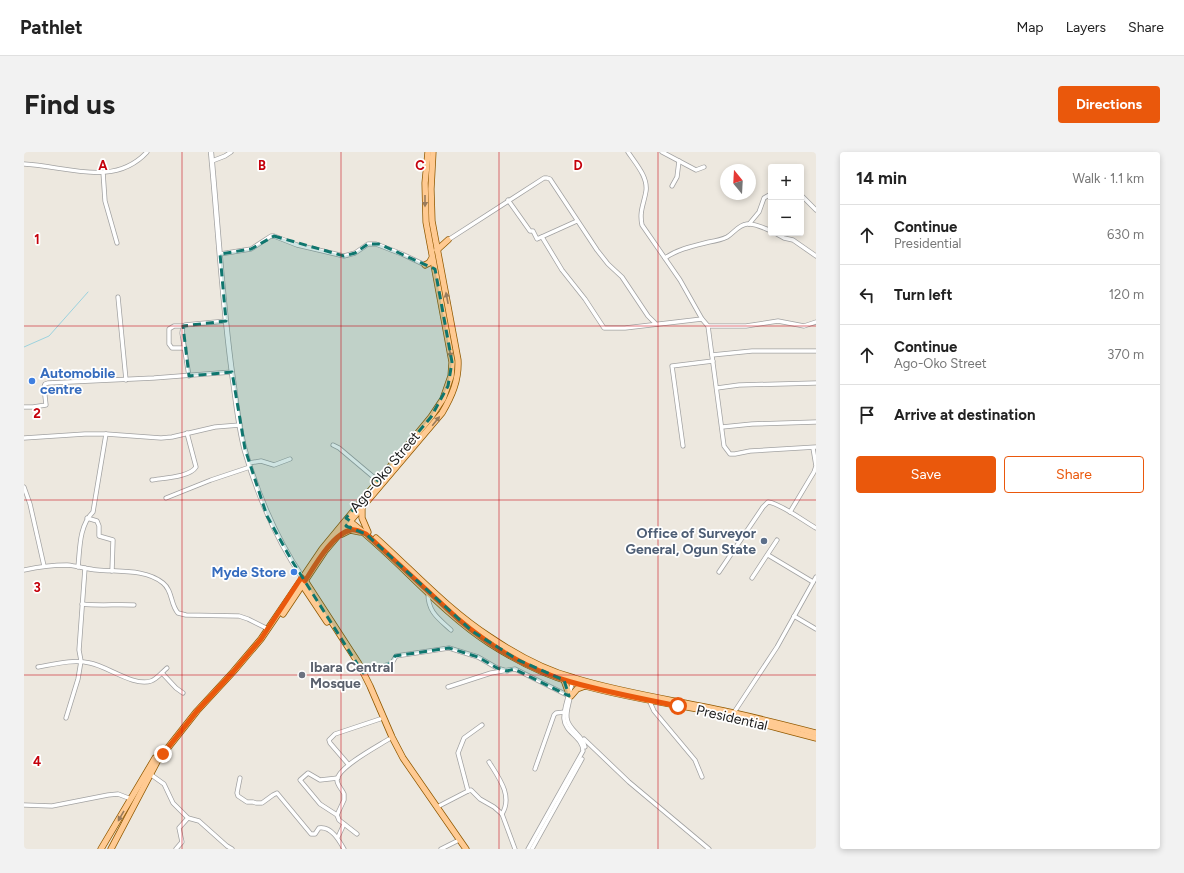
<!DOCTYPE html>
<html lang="en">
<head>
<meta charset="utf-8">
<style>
	:root { --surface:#fff; --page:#f2f2f2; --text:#222; --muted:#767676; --line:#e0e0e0; --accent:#ea580c }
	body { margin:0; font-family:Figtree,sans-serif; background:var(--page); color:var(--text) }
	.controls { position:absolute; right:12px; top:12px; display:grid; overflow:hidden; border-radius:4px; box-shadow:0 2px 6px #0003 }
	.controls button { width:36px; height:36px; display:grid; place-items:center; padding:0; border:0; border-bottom:1px solid var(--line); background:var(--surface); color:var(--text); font:20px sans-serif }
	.compass { position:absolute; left:696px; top:12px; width:36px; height:36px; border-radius:50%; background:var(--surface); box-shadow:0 2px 6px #0003; rotate:342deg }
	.stop { position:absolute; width:12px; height:12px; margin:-9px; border:3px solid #ea580c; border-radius:50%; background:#fff }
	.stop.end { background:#ea580c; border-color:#fff; box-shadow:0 1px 4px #0008 }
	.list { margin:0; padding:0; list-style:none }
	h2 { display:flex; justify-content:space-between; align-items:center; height:52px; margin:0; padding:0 16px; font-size:17px }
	h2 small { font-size:13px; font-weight:400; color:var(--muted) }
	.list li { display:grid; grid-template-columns:26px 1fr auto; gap:12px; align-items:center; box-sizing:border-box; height:60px; padding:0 16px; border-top:1px solid var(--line) }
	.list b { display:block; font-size:15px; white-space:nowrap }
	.list p { margin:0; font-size:13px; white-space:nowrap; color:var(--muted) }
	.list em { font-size:13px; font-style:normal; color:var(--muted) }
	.actions { display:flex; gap:8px; padding:12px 16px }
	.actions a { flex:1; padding:9px 0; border:1px solid var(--accent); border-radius:4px; text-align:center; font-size:14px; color:var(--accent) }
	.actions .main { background:var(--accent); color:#fff }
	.icon { flex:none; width:22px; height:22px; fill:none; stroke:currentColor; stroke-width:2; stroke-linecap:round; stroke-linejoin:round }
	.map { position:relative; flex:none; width:792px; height:697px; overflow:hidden; border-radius:4px }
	header { display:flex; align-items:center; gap:24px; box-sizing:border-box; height:56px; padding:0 20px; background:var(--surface); border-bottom:1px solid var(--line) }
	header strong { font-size:19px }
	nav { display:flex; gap:22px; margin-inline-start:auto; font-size:14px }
	.intro { display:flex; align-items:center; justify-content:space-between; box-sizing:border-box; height:96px; padding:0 24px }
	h1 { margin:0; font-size:28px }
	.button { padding:10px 18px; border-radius:4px; background:var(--accent); color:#fff; font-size:14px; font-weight:700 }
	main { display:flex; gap:24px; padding:0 24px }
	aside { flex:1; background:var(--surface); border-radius:4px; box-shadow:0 2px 6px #0003 }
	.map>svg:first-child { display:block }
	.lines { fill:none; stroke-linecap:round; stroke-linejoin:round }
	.stream { stroke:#9cd2de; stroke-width:1 }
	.minor-casing { stroke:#a2a2a2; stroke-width:5 }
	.tertiary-casing { stroke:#a2a2a2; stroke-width:6 }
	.primary-casing { stroke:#915900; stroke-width:7 }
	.minor { stroke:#fff; stroke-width:3.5 }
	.tertiary { stroke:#fff; stroke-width:4.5 }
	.primary { stroke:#ffca92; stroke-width:5.5 }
	.oneway { fill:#987b5c }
	.route { stroke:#ea580c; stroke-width:5 }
	.marked { fill:#0f766e; fill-opacity:0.2; stroke:#0f766e; stroke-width:3; stroke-dasharray:8 5; stroke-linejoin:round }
	.grid { fill:none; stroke:#c5000b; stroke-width:1; stroke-opacity:0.55 }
	.shop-dot { fill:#3f7fe0; stroke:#fff; stroke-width:1.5 }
	.service-dot { fill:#5c6f8a; stroke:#fff; stroke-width:1.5 }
	.worship-dot { fill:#6b7280; stroke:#fff; stroke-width:1.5 }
	.labels { text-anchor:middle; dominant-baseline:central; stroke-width:3.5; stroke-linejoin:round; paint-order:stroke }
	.shop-label { font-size:14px; font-weight:bold; fill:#366cbe; stroke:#fff; text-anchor:start }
	.street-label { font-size:14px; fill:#1b1b1b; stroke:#fff }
	.service-label { font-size:14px; font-weight:bold; fill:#4e5e75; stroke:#fff; text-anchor:end }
	.worship-label { font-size:14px; font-weight:bold; fill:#5b616d; stroke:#fff; text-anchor:start }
	.grid-label { font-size:13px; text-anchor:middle; font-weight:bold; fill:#c5000b; stroke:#fff; stroke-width:3.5; stroke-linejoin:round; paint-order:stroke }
</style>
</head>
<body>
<header>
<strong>Pathlet</strong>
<nav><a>Map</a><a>Layers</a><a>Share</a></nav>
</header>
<div class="intro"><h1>Find us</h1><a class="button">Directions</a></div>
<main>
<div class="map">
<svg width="792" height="697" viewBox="0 0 792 697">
	<rect width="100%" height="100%" fill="#ede8df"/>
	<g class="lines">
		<polyline class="stream" points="0,195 25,184 64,140"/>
		<g class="minor-casing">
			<g id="minor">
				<path d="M 604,0 C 612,12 624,25 622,39 C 620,52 615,59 618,73 L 656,128 L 678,167 L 684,174 L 700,294 L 706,302 L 711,302 L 726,299 L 792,295"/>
				<polyline points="638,0 672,18 680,15"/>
				<polyline points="188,9 201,4 207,0"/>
				<path d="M 0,12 C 42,14 90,36 123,0"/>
				<polyline points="79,20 81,49 93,91"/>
				<polyline points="648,34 653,25 655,9"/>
				<polyline points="777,43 792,58"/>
				<polyline points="484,48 506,79 509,79 513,87 553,69"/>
				<polyline points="725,72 735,60 740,46 747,42"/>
				<polyline points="751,81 760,86 769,88 792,104"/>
				<polyline points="518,85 538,118 561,147 580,176 601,176 678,167"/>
				<polyline points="424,88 520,26 523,26 526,27 573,98 584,112 598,125 624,164 631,171"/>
				<polyline points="196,102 227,97 247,84 250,84 273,93 320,104 331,101 344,92 352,92 378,102 401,113"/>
				<path d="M 641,106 C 654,97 669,94 685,90 C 691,89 697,88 703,85 C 710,81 714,73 723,72 C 731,71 740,76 747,79"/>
				<polyline points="94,145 102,228"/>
				<polyline points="159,174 150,174 145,177 145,192 148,196 161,196"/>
				<polyline points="684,174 722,174 754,169 780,174 792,170"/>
				<polyline points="688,203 728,199 792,199"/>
				<polyline points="165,224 158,181 159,174 161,173 202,169"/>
				<polyline points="693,236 715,233 792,231"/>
				<polyline points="0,255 9,255 22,253 20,235 21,232 24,231 130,226 208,220"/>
				<polyline points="698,275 728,272 792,270"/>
				<polyline points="0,286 61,282 82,282 137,286 148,285 191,275 216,273"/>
				<polyline points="309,293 315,296 353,328"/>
				<polyline points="659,294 648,214 689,209"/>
				<polyline points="225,311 237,309 250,313 266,307"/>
				<path d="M 128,328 C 140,326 166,325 172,315 L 163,281"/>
				<polyline points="0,335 6,352 20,414"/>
				<polyline points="142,346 187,328 226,315"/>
				<polyline points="766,360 790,320 792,314 789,296"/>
				<polyline points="63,366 73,369 75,374 75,384 89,388 88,419"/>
				<polyline points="744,403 789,430"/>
				<path d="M 54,415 C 56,396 55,374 69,360 L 82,282"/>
				<path d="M 0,418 C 14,415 28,413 43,413 C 53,414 63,417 73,418 C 95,420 122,417 139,431 C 149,439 146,452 154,461 L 162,463 L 215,464 L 224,467 L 244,477"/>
				<path d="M 695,420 L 739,355 L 744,350 C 756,351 781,370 792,376"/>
				<polyline points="728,426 753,388"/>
				<path d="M 404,441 C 404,460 414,466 427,478"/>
				<path d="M 58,452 C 76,454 93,452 110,453"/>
				<polyline points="770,464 792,477"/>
				<path d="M 14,515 C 31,512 49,507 66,511 C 83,514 110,535 127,529 C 133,527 138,520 143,516"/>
				<polyline points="138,521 152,536 159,541"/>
				<polyline points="339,521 368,511 372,504 425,496 454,505 473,516 483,519"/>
				<polyline points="424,535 467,521 491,517 545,544"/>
				<path d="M 546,546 C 545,552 542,560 543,566 C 544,578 559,583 561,595"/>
				<polyline points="625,548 630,559 671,608 678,625"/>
				<polyline points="709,562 753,495 792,425"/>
				<polyline points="42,566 54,527 57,509 55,498 61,416"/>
				<polyline points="560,587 605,630 685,697"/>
				<path d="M 465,610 C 475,626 489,644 478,662"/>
				<polyline points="324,612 306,591 305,588 311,582 356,567"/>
				<polyline points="511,617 530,563 532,561 541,560"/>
				<polyline points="126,622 140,632 149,651 164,666 175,669 203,694 208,697"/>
				<path d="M 216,626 L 213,641 L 214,644 L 223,650 L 229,650 L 232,651 L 238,651 L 249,643 L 253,641 L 287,682 L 291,682 L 295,676 C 307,674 315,688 320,697"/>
				<polyline points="444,639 434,601 440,586 458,573"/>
				<polyline points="0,653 28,654 84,643 94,642 107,647"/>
				<polyline points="413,655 444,639 447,638 456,647 470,655 478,662 491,697"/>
				<polyline points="313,663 296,652 276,628 284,621 296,628 314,626"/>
				<path d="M 333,682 L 315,668 L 313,663 L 320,648 L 320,642 C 318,637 313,633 313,628 C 314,615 354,594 365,587"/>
				<polyline points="314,685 320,672"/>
				<polyline points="152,697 158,690 155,676 164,666"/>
				<polyline points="417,697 433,689"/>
				<path d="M 504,697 L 559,599 C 559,585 541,581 540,567 C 539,557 546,539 549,529"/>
				<polyline points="508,697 558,607"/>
			</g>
		</g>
		<g class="tertiary-casing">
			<path id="tertiary" d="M 187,0 C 194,74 198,147 208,221 C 212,247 214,273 221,299 C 234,344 252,386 278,425"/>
		</g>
		<g class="primary-casing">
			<g id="primary">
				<polyline points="413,98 424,88"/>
				<polyline points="401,113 405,111 408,106"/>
				<polyline points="338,355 338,366 344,380"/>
				<path d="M 324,368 C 374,406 413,457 465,491 C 490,507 518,522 547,530 C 599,546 654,552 707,564 C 736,571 764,579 792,586"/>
				<polyline points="318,382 326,378 336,380"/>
				<path d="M 352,386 C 389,419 424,458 466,485 C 491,502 520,518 550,526 C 602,542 657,549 710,561 C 737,567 765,574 792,581"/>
				<polyline points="280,427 335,512 346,534 368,585 379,606 442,697"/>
				<polyline points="277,431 303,470"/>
				<path d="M 259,462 L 301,399 L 418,261 C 428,244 435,228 434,208 L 408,69 L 407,37 L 409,0"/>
				<polyline points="540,528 545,542"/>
				<polyline points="547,544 553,537 561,534"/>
				<polyline points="77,697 131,606 139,602 173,559 209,520 237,487 298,397 407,265 419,247 427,224 428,210 402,70 401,31 404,0"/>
				<polyline points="87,697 134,608 137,607"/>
			</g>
		</g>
		<use href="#minor" class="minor"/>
		<use href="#tertiary" class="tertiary"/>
		<use href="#primary" class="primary"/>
	</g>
	<defs><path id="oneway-solid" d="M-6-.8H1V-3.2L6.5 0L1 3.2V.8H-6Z"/></defs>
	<g class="oneway">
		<use href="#oneway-solid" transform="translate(401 49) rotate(90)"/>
		<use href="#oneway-solid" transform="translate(423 146) rotate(-101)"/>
		<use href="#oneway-solid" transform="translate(426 200) rotate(80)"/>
		<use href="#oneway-solid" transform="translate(412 269) rotate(-51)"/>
		<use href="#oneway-solid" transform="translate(97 664) rotate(120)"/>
	</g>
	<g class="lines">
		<path class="route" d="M 139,602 L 173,559 L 209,520 L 237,487 L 275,429 L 278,425 L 281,429 C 290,415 309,381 327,378 C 332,377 337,380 342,382 L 434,467 C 467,495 506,519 547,530 C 582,540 619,547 654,554"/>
	</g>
	<path class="marked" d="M 250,84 L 320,104 L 331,101 L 344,92 L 355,92 L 411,117 L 428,210 L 424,234 L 407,265 L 322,366 L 326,369 L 322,374 L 342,382 L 448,479 L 494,508 L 540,528 L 545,544 L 490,517 L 483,519 L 473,516 L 454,505 L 425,496 L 371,504 L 368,511 L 339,521 L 268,409 L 243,364 L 221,297 L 208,220 L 165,224 L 159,174 L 202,169 L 196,102 L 227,97 Z"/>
	<path class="grid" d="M 158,0 L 158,697M 317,0 L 317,697M 475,0 L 475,697M 634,0 L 634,697M 0,174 L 792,174M 0,348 L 792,348M 0,523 L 792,523"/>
	<g class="shop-dot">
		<circle cx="8" cy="229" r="4"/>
		<circle cx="270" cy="420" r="4"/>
	</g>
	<circle class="service-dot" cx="740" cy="389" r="4"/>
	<circle class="worship-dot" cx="278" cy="523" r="4"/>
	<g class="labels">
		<g class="shop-label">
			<text x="16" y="221">Automobile<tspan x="16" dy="16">centre</tspan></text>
			<text x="262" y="420" text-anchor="end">Myde Store</text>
		</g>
		<g class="street-label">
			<text transform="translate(361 320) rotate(-50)">Ago-Oko Street</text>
			<text transform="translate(708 566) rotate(13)">Presidential</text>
		</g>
		<g class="service-label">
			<text x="732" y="381">Office of Surveyor<tspan x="732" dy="16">General, Ogun State</tspan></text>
		</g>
		<g class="worship-label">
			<text x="286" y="515">Ibara Central<tspan x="286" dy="16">Mosque</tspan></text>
		</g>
	</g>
	<g class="grid-label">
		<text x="79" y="18">A</text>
		<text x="238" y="18">B</text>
		<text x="396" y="18">C</text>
		<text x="554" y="18">D</text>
		<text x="13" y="92">1</text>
		<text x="13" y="266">2</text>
		<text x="13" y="440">3</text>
		<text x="13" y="614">4</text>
	</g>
</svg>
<div class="controls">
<button>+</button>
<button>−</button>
</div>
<svg class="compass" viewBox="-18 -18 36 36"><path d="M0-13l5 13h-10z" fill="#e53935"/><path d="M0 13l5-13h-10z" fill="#767676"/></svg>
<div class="stop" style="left:654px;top:554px"></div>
<div class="stop end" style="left:139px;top:602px"></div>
</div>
<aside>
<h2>14 min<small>Walk · 1.1 km</small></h2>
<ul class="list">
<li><svg class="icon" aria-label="ahead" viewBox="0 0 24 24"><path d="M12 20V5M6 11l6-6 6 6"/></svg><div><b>Continue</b><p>Presidential</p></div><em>630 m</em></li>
<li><svg class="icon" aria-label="left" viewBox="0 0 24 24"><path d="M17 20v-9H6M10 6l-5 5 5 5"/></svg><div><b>Turn left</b></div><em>120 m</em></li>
<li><svg class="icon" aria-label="ahead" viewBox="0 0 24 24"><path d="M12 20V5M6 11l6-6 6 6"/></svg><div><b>Continue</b><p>Ago-Oko Street</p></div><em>370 m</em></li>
<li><svg class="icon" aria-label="arrive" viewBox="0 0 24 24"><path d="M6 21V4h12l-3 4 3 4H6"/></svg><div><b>Arrive at destination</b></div></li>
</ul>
<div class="actions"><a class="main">Save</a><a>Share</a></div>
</aside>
</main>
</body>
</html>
